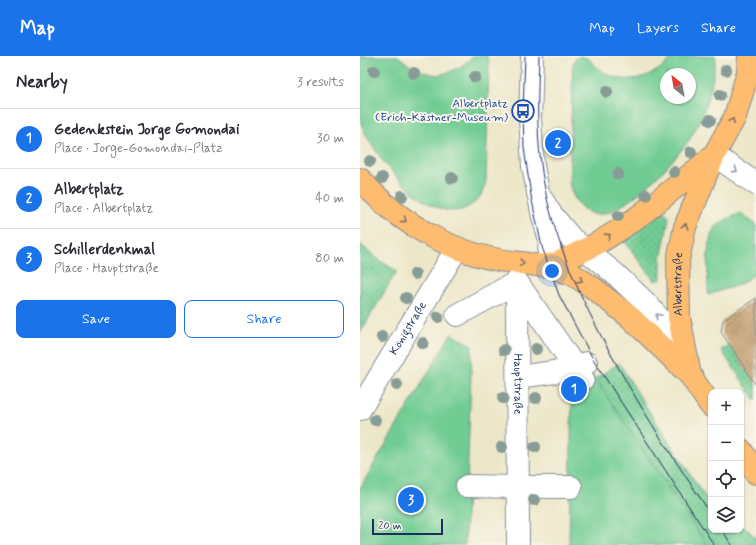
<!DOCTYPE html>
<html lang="en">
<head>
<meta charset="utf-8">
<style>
	:root { --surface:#fff; --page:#f2f2f3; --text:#2b2b33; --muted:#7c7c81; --line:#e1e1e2; --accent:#1a73e8 }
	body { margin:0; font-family:Mynerve,sans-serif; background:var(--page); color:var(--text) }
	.controls { position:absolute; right:12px; bottom:12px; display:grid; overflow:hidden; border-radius:8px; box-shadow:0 1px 3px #0004 }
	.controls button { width:36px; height:36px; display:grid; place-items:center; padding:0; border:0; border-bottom:1px solid var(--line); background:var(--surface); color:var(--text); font:20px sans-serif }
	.compass { position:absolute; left:300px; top:12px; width:36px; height:36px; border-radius:50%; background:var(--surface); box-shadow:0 1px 3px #0004; rotate:329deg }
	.scale { position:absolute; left:12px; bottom:10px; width:71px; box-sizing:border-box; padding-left:4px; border:2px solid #1b2f5e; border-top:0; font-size:11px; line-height:14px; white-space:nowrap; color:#1b2f5e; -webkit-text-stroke:3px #fbf7ec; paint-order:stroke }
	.you { position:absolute; left:192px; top:215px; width:14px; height:14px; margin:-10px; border:3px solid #fff; border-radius:50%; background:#1a73e8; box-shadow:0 0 0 6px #1a73e833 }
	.badge { display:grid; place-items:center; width:26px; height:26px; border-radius:50%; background:var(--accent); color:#fff; font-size:13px; font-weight:700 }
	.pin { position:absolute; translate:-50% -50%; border:2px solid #fff; box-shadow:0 1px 4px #0006 }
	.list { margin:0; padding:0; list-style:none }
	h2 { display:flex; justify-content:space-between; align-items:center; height:52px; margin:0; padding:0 16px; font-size:17px }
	h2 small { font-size:13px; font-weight:400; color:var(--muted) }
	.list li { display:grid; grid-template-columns:26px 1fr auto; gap:12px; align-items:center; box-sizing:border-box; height:60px; padding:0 16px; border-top:1px solid var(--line) }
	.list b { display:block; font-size:15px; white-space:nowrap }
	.list p { margin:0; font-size:13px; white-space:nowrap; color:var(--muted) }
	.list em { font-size:13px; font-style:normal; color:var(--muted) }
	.actions { display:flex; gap:8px; padding:12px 16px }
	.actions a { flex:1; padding:9px 0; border:1px solid var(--accent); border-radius:8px; text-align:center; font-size:14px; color:var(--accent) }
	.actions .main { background:var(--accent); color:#fff }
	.icon { flex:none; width:22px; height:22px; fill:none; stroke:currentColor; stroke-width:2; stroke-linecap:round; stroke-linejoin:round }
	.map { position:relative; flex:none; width:396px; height:489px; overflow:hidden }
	header { display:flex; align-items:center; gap:24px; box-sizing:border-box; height:56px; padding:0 20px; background:var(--accent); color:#fff }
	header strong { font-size:19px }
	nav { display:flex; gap:22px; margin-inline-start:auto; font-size:14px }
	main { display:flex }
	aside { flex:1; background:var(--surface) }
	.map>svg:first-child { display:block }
	.grass { fill:url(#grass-dots); stroke:#467e78 }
	.park { fill:#71cc93; stroke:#467e78; fill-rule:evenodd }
	.building { fill:url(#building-hatch) }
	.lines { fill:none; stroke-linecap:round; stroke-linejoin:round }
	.minor-casing { stroke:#848b94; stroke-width:24 }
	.major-casing { stroke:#848b94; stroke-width:24 }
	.minor { stroke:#fff; stroke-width:22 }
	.major { stroke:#fdbc6f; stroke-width:22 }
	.tram { stroke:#1b2f5e; stroke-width:1 }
	.tree { fill:#889c97 }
	.oneway { stroke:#816e66 }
	.oneway2 { stroke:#8d97ae }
	.labels { text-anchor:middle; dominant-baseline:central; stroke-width:4; stroke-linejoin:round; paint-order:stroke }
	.transit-label { font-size:12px; fill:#164399; stroke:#fbf7ec; text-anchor:end }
	.street-label { font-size:12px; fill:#1b2f5e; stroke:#fbf7ec }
</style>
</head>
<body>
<header>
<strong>Map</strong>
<nav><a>Map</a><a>Layers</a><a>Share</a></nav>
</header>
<main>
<aside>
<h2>Nearby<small>3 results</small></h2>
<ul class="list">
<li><span class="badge">1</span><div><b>Gedenkstein Jorge Gomondai</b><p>Place · Jorge-Gomondai-Platz</p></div><em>30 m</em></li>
<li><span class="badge">2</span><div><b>Albertplatz</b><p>Place · Albertplatz</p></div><em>40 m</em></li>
<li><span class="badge">3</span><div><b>Schillerdenkmal</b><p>Place · Hauptstraße</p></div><em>80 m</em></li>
</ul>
<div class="actions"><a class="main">Save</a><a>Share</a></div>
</aside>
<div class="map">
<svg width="396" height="489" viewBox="0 0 396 489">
	<defs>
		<pattern id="grass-dots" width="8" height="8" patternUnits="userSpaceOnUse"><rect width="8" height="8" fill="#71cc93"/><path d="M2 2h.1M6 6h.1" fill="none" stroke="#5ca67b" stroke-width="1.8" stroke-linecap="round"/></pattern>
		<pattern id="building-hatch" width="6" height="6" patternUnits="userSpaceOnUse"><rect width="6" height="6" fill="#cba87e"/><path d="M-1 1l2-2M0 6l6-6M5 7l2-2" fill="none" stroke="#a4896a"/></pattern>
	</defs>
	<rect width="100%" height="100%" fill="#fbf7ec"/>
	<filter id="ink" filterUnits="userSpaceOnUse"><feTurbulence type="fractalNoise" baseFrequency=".025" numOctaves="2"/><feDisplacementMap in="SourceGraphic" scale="8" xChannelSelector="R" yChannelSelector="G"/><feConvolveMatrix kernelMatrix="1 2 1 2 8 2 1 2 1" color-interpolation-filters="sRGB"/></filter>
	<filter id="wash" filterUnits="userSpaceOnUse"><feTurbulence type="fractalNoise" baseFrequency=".012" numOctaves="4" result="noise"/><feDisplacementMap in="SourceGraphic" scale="16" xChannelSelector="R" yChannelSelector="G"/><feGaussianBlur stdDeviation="0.9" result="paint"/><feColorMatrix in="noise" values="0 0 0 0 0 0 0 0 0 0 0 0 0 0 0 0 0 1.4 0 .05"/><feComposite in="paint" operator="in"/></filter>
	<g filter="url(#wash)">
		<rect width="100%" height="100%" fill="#ede7c9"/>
		<g class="grass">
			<polygon points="303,155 307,158 309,162 301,204 301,223 295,225 261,181"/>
			<polygon points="0,188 20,205 37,215 0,277"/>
			<polygon points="369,288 396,329 396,345 361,294"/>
			<polygon points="259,307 287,352 351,450 351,474 367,474 369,477 375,474 381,474 381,471 384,470 396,482 396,489 347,489 235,323"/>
		</g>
		<g class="park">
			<path d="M 0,0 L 38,0 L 53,12 L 67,17 L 78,19 L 89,16 L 100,11 L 114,0 L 127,0 L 129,6 L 126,124 C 123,138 119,146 106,152 C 69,170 11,98 1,67 C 0,62 0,54 0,49 C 0,32 0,16 0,0 Z"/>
			<path d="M 221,0 C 231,2 235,11 243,16 C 267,31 297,21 313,0 L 356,0 C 353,28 346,57 331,81 C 317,103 262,163 234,158 C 219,155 212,139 209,127 L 213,8 L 216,2 ZM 306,18 L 330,18 L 330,42 L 306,42 Z"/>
			<path d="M 381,157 L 396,169 L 396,217 L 381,228 L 348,239 C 348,222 345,187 354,173 C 360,165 372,161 381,157 Z"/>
			<polygon points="91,278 112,289 105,489 0,489 0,432"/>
			<polygon points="232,318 347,489 209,489 212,330"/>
		</g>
		<g id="blocks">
			<polygon class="building" points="396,242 396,329 361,276 363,264"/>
		</g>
	</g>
	<g filter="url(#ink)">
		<use href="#blocks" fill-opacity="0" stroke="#848b94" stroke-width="1"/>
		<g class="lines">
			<g class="minor-casing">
				<g id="minor">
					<polyline points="172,0 170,63 173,110 183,161 190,184 188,210"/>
					<polyline points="354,99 396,128"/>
					<polyline points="178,137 191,158 211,182 254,217 285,246 323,290"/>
					<path id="s1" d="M 157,226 L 158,489"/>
					<polyline points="97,259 157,226 223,323"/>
					<polyline points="158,321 216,313 226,307"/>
					<path id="s2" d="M 0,353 L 97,192"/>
					<polyline points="107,430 159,431 211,431"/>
				</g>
			</g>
			<g class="major-casing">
				<g id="major">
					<path d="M 0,123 C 41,170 99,202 162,207 C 170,208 181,211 189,209 C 197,208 205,203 212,200 C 265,177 310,135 354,99"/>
					<polyline points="188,210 212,218 232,231 271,262 330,319 351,350"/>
					<path id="s3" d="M 330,319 L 319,261 L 318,204 L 325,171 L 354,99 L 375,61 L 388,16 L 389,0"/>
					<polyline points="381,394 396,417"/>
				</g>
			</g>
			<use href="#minor" class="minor"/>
			<use href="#major" class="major"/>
			<g class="tram">
				<polyline points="165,0 163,55 164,92 171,140 182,191 199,239 233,303 354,489"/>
				<path d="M 179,0 C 178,36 176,72 181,108 C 187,159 206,208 228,254 C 263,326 306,392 351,458"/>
				<polyline points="362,474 372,489"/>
			</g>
		</g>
		<g class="tree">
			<circle cx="366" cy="14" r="6"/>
			<circle cx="14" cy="15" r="6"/>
			<circle cx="54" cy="17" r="6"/>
			<circle cx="115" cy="21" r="6"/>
			<circle cx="247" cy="36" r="6"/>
			<circle cx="360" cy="39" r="6"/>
			<circle cx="350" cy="64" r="6"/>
			<circle cx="331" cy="96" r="6"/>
			<circle cx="10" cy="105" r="6"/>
			<circle cx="314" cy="116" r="6"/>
			<circle cx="258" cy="118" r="6"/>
			<circle cx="22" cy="122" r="6"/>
			<circle cx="92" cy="122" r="6"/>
			<circle cx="286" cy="139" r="6"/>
			<circle cx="42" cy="140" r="6"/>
			<circle cx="258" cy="160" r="6"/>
			<circle cx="55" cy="218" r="6"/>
			<circle cx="46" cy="242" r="6"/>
			<circle cx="78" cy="261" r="6"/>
			<circle cx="22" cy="281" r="6"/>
			<circle cx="63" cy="287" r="6"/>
			<circle cx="176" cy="293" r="6"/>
			<circle cx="144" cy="294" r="6"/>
			<circle cx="37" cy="329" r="6"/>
			<circle cx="143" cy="342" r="6"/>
			<circle cx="176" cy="342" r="6"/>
			<circle cx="15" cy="364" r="6"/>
			<circle cx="142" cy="391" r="6"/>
			<circle cx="175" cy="391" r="6"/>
			<circle cx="174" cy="444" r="6"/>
		</g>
		<defs><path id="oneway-chevron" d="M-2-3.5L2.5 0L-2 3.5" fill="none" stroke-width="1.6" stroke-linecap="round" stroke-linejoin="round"/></defs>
		<g class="oneway">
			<use href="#oneway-chevron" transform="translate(372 65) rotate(-64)"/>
			<use href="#oneway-chevron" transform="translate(44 164) rotate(37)"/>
			<use href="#oneway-chevron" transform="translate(325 170) rotate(-73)"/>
			<use href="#oneway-chevron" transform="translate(248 180) rotate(-33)"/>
			<use href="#oneway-chevron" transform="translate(162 207) rotate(5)"/>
			<use href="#oneway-chevron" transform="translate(220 224) rotate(32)"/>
		</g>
		<g class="oneway2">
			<use href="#oneway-chevron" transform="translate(375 114) rotate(34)"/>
			<use href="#oneway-chevron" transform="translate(298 260) rotate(-131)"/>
		</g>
	</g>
	<defs>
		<g id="bus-ring" transform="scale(1.15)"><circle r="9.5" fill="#fbf7ec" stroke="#1a4fb4" stroke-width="1.5"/><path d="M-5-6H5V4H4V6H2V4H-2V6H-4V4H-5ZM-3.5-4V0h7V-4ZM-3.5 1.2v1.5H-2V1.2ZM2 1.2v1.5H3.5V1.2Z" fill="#1a4fb4"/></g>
	</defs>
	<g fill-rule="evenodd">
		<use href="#bus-ring" x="163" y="55"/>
	</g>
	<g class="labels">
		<g class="transit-label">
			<text x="148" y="48">Albertplatz<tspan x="148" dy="14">(Erich-Kästner-Museum)</tspan></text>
		</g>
		<g class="street-label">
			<text stroke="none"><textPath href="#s3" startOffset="92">Albertstraße</textPath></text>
			<text stroke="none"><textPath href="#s2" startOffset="94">Königstraße</textPath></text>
			<text stroke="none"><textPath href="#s1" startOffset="102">Hauptstraße</textPath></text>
		</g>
	</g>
</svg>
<div class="controls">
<button>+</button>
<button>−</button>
<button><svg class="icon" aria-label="locate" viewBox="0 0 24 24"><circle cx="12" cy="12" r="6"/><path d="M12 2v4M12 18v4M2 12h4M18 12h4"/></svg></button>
<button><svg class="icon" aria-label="layers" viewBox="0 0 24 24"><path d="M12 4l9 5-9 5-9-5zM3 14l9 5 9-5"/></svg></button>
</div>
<svg class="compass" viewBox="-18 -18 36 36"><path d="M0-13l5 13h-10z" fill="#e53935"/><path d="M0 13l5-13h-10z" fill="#7c7c81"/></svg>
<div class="scale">20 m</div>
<div class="you"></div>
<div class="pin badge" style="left:214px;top:333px">1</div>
<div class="pin badge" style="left:198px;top:87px">2</div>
<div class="pin badge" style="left:51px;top:444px">3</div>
</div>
</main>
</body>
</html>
